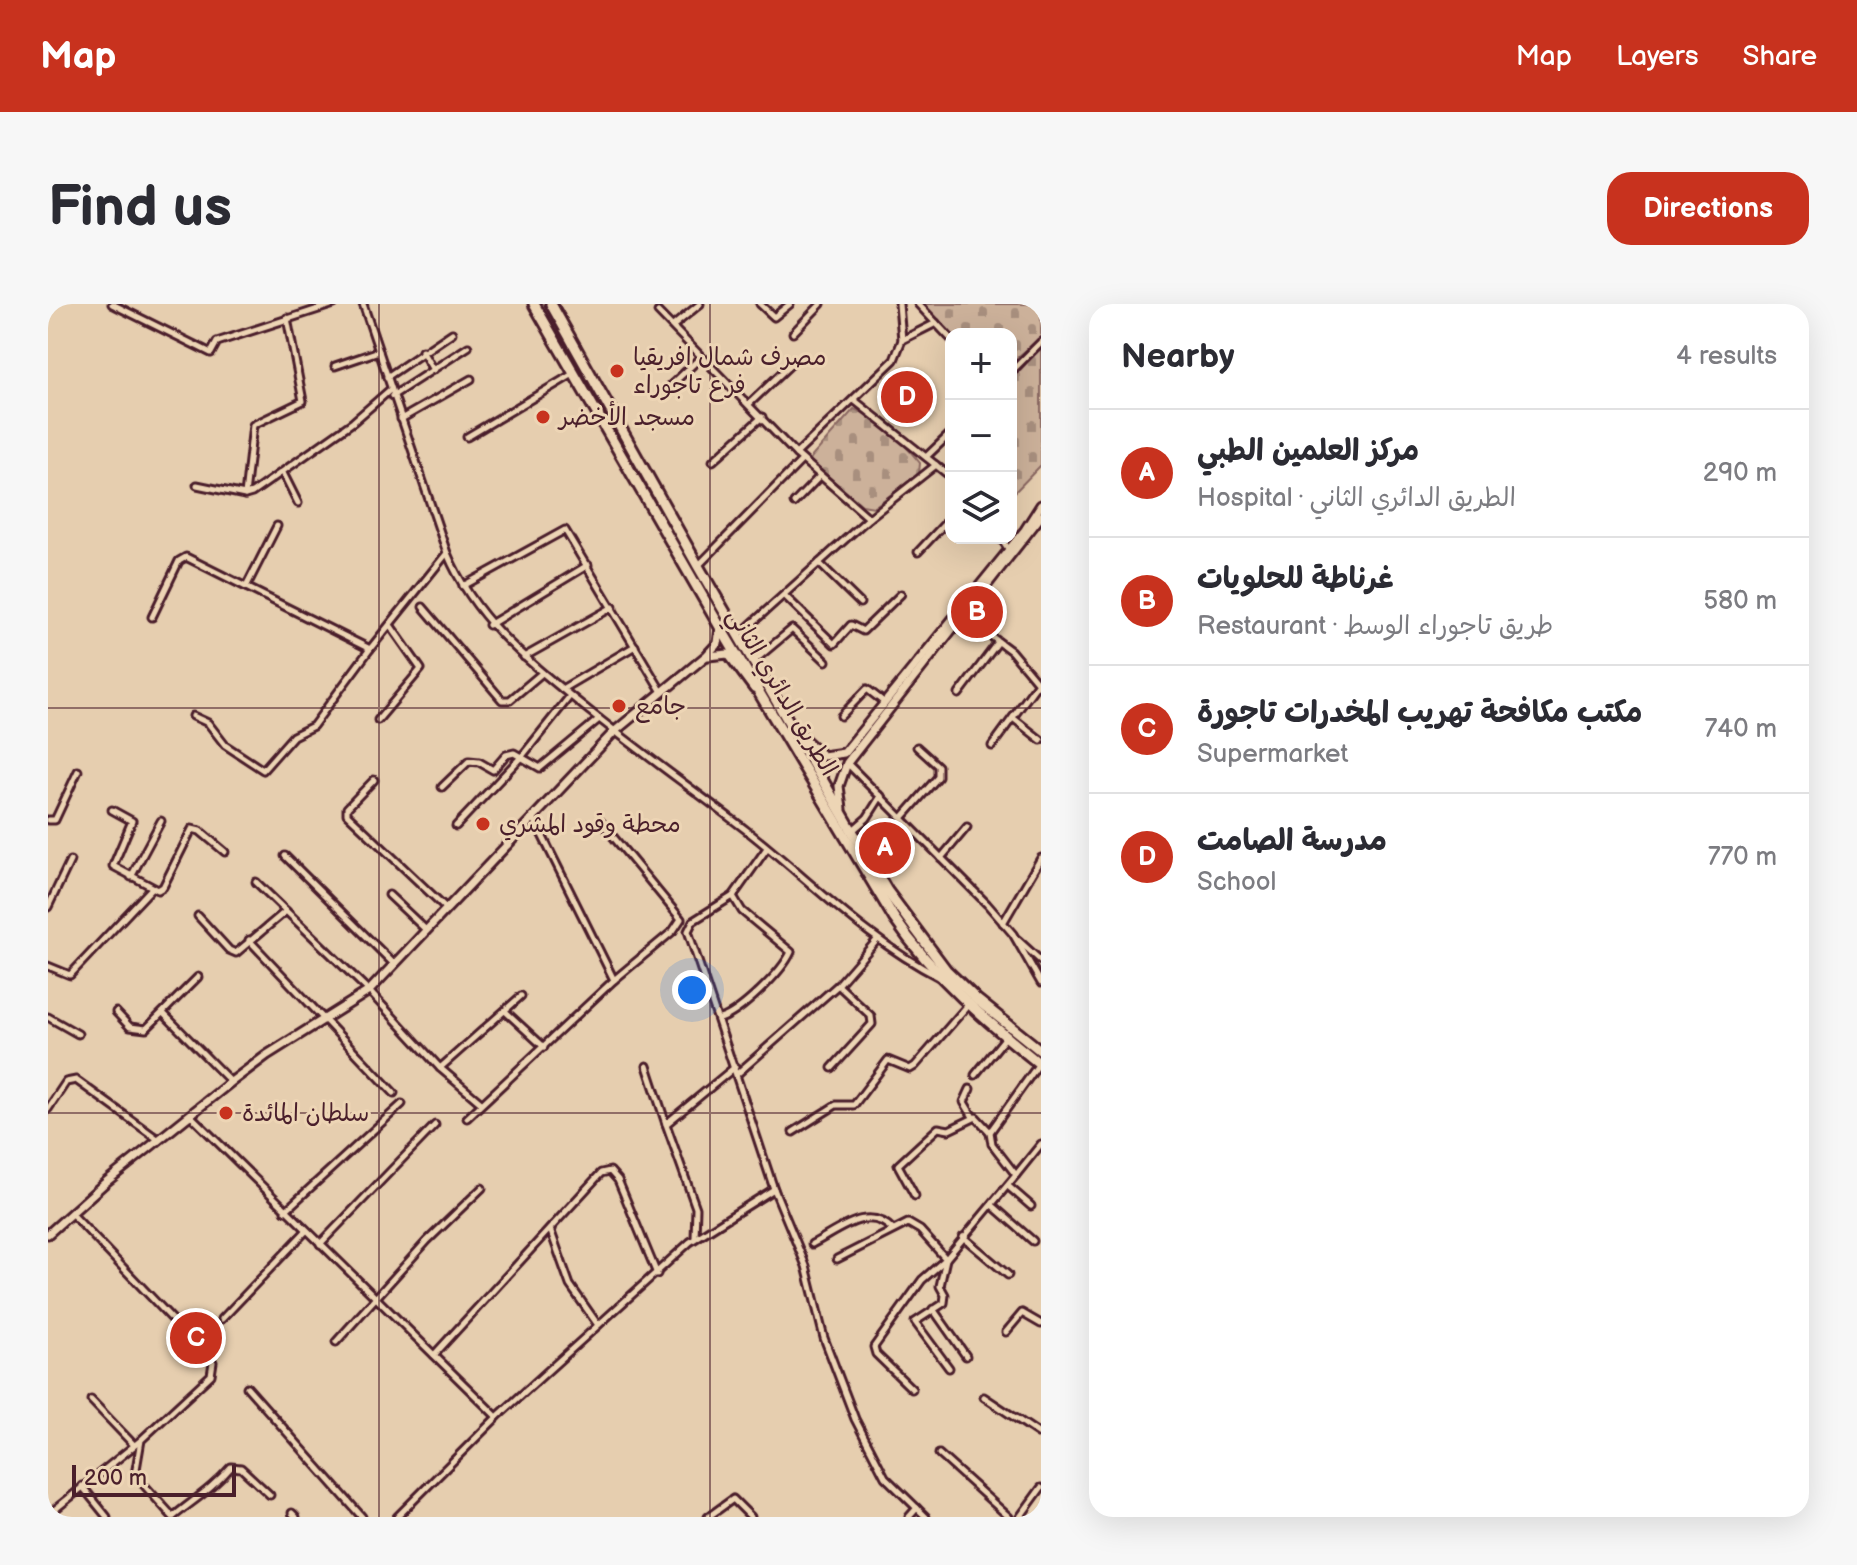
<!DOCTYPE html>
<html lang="en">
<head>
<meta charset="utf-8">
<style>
	:root { --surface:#fff; --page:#f7f7f7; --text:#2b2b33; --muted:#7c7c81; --line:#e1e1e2; --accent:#c8321e }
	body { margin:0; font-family:"Balsamiq Sans","Playpen Sans Arabic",sans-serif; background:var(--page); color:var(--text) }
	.controls { position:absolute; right:24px; top:24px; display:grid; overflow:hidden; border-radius:16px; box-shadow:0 8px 32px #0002 }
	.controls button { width:72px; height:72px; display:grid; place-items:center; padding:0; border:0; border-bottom:2px solid var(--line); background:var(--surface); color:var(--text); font:40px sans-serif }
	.scale { position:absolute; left:24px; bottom:20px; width:164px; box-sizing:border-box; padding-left:8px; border:4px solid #4a1f2b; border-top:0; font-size:22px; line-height:28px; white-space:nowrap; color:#4a1f2b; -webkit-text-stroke:6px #edd5b5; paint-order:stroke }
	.you { position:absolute; left:644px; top:686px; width:28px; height:28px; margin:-20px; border:6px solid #fff; border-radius:50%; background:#1a73e8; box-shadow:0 0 0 12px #1a73e833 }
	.badge { display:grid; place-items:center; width:52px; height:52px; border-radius:50%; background:var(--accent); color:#fff; font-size:26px; font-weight:700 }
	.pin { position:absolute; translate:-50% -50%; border:4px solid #fff; box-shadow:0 2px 8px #0006 }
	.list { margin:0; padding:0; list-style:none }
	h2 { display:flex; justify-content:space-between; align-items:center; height:104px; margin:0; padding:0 32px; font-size:34px }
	h2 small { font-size:26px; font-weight:400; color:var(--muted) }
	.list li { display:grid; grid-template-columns:52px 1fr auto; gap:24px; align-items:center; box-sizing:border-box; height:128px; padding:0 32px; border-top:2px solid var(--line) }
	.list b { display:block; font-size:30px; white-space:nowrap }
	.list p { margin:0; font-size:26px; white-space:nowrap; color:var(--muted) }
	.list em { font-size:26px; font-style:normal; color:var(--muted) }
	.icon { flex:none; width:44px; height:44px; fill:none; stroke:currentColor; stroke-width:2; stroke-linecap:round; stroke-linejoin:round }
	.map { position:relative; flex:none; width:993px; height:1213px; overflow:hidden; border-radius:24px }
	header { display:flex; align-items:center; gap:48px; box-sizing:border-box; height:112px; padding:0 40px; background:var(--accent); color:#fff }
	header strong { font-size:38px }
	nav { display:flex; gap:44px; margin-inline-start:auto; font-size:28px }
	.intro { display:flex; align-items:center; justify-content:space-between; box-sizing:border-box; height:192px; padding:0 48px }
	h1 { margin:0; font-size:56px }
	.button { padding:20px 36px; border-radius:24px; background:var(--accent); color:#fff; font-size:28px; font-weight:700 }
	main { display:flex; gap:48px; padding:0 48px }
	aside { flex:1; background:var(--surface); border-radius:24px; box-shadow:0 8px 32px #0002 }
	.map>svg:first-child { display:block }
	.cemetery { fill:url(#cemetery-stones); stroke:#8b6862; stroke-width:2 }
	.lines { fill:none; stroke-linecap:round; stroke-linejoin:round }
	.street-casing { stroke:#4a1f2b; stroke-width:11 }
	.secondary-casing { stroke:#4a1f2b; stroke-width:13 }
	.primary-casing { stroke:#4a1f2b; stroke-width:13 }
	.highway-casing { stroke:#4a1f2b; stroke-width:15 }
	.street { stroke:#edd5b5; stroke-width:5 }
	.secondary { stroke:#edd5b5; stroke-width:7 }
	.primary { stroke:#edd5b5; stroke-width:7 }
	.highway { stroke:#edd5b5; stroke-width:9 }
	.grid { fill:none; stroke:#4a1f2b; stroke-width:2; stroke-opacity:0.55 }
	.poi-dot { fill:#c8321e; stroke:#edd5b5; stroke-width:3 }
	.labels { text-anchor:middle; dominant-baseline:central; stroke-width:6; stroke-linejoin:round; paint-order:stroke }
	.poi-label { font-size:24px; fill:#4a1f2b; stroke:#edd5b5; text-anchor:start }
	.street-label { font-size:24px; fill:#4a1f2b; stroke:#edd5b5 }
</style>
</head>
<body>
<header>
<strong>Map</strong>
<nav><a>Map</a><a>Layers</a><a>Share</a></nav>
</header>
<div class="intro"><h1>Find us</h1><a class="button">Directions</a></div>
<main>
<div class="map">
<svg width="993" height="1213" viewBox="0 0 993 1213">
	<defs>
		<pattern id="cemetery-stones" width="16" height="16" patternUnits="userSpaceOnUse" patternTransform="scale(2)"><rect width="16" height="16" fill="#ccb19a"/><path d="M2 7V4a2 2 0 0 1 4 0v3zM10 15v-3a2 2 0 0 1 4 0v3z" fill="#a88f7e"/></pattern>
	</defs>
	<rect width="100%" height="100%" fill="#e6ceaf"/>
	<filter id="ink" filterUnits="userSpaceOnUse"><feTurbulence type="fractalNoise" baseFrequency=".0125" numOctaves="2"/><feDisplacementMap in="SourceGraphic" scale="16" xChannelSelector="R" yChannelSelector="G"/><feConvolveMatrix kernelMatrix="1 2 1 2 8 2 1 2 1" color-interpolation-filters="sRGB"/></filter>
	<g filter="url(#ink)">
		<g class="cemetery">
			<polygon points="874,0 993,0 993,33 963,59 963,30 903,31"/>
			<polygon points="993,43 993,161 963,192 963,76"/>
			<path d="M 806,105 C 832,114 856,139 872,159 L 871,170 L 826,203 L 814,201 L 761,156 Z"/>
		</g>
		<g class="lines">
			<g class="street-casing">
				<g id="street">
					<polyline points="64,0 163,49 169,38 286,0"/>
					<path d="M 315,0 L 399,249 C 426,314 476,354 529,397 C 584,442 642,483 698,526 C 762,576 818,636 891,673"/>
					<polyline points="712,0 726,13 742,0"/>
					<polyline points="870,0 903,35"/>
					<polyline points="610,8 748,150 821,214"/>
					<polyline points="625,22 652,0"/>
					<polyline points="745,29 773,0"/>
					<polyline points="854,36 888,19"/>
					<polyline points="374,47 385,66"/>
					<polyline points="287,62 331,47"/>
					<polyline points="963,68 993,38"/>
					<polyline points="339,73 404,29"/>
					<polyline points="618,86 653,53"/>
					<polyline points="344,92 420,43"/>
					<polyline points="806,96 903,173"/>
					<polyline points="701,100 745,58"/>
					<polyline points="353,115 423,75"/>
					<polyline points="419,133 525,70"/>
					<polyline points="748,150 846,56 854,36 851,0"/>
					<polyline points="878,153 903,129"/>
					<polyline points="665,157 714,113"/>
					<polyline points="235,169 250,199"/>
					<polyline points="149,181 197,191 204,189 305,118 343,85"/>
					<polyline points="197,191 205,121 255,97 239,14"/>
					<polyline points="746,199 772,172"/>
					<polyline points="953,234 961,246"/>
					<polyline points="870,248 903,213"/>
					<polyline points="771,259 812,299"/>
					<polyline points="651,261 754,156"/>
					<polyline points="415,282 517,226 614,388"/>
					<polyline points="198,283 229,222"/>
					<polyline points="736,291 786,340 803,321 815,327 853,290"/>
					<polyline points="375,303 454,396 462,396 494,369"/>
					<polyline points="916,312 963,347 993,383"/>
					<polyline points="104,313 131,257 138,253 322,345 399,249"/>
					<polyline points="441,321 540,261"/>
					<polyline points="691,331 821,214 888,161"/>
					<polyline points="476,353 565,303"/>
					<polyline points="707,356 744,325 778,357"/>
					<polyline points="514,385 587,342"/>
					<polyline points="911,390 950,338"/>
					<polyline points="145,412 160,419 177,441 215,466 245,432 265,422 322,345"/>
					<polyline points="793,412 819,385 837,399"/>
					<polyline points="965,414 993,436"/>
					<polyline points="330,416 373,365 342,321"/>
					<polyline points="944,442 990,379"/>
					<polyline points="799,459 939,600 965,630 993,679"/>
					<polyline points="326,476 299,504 299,510 398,604"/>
					<polyline points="394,483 421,457 431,458 445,466 458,451 466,449 492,464 551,415"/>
					<polyline points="64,506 84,517 65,562 110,586 115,583 144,525 152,527 177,548"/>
					<polyline points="485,513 566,676"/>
					<polyline points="854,514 890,473 890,462 869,443"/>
					<polyline points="0,516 7,516 30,467"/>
					<polyline points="408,522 475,451 522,392"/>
					<polyline points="804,527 819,514 833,492"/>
					<polyline points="719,544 685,592 645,617 640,627 726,885 758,962 776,1034 807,1115 837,1173 878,1213"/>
					<polyline points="237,552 346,660"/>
					<polyline points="893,554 919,523"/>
					<polyline points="83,573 113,517"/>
					<polyline points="208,578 321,687 392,764 473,692"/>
					<polyline points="341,591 378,626"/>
					<polyline points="0,603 22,557"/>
					<polyline points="150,612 181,646 188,649 238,607"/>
					<polyline points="955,619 993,554"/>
					<polyline points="201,636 346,789"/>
					<polyline points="970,636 993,657"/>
					<polyline points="0,662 22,671 104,584"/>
					<polyline points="457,707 496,743"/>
					<polyline points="68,708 82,723 98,725 150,673"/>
					<polyline points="116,710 183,778"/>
					<polyline points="0,713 30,730"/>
					<path d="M 672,715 C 692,709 734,668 743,648 L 694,607 L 685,592"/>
					<polyline points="599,762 618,820"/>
					<polyline points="392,764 433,799"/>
					<polyline points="784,764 824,720 823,712 790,681"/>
					<polyline points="689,770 790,681 829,636"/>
					<polyline points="927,771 957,734"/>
					<polyline points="922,785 916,798 925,813"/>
					<polyline points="0,805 18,778 28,776 111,836"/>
					<polyline points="142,811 449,1113 642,938 726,885"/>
					<polyline points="419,814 566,676 625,627 633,615 553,518"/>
					<polyline points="745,828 788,801 806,801 840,756 862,765 867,762 920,701"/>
					<polyline points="968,871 993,840"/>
					<polyline points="960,882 983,902"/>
					<polyline points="867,892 850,861 890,824 901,826 928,813 942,828"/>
					<polyline points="944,901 985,937"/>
					<polyline points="237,907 354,800"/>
					<polyline points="23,909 165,1058 163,1071 93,1136 87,1171 125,1213"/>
					<polyline points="502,925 522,981 550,1021"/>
					<polyline points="915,933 960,971"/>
					<polyline points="647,934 648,904 618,820 687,763"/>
					<polyline points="272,940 387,821"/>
					<path d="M 764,940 C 790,927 820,899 845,926"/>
					<polyline points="789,955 860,919 872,926 898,955 874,976 826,1043 828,1050 864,1085"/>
					<polyline points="885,1005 918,1052"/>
					<polyline points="174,1015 258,927"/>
					<polyline points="958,1028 974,1009 993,1020"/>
					<polyline points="288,1038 379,937 434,884"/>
					<polyline points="386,1051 553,869 562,867 570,876 609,970"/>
					<polyline points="901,1064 867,1018 896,999 897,991 892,982 898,955 968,871 944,840 942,828 990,761"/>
					<polyline points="199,1083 314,1213"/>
					<polyline points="936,1093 993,1131"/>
					<polyline points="43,1096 86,1141"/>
					<polyline points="891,1150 961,1213"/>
					<polyline points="34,1182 59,1213"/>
					<polyline points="244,1209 248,1213"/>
					<polyline points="0,1211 92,1137"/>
					<path d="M 126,1212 C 147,1195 165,1184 183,1163 L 193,1164 L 222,1191"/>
					<polyline points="349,1213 449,1113"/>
					<polyline points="660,1213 685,1195 703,1213"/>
					<polyline points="861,1213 869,1204"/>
					<polyline points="972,1213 993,1184"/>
				</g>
			</g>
			<g class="secondary-casing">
				<g id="secondary">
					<polyline points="660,352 680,350 706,385"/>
					<polyline points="0,930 58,878 183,778 219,751 321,687 566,428 658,352 670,339 672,323"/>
				</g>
			</g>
			<g class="primary-casing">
				<g id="primary">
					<polyline points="749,428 775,452 796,449 977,226 993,201"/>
					<polyline points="794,505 791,482 799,459 993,212"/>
				</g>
			</g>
			<g class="highway-casing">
				<g id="highway">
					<path d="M 486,0 L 672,323 L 846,614 C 886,673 938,717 993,761"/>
					<polyline points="503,0 650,262 839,587 898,666 928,695 993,747"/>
				</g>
			</g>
			<use href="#street" class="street"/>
			<use href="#secondary" class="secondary"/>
			<use href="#primary" class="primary"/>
			<use href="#highway" class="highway"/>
		</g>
	</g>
	<path class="grid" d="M 331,0 L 331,1213M 662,0 L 662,1213M 0,404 L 993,404M 0,809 L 993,809"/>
	<g class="poi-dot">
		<circle cx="569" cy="67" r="8"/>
		<circle cx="495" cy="113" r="8"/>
		<circle cx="571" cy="402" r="8"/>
		<circle cx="435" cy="520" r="8"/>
		<circle cx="178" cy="809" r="8"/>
	</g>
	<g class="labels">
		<g class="poi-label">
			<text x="585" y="53">مصرف شمال افريقيا<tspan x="585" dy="28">فرع تاجوراء</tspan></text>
			<text x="511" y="113">مسجد الأخضر</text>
			<text x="587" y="402">جامع</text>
			<text x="451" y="520">محطة وقود المشري</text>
			<text x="194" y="809">سلطان المائدة</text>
		</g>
		<g class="street-label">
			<text transform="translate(734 388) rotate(59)">الطريق الدائري الثاني</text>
		</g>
	</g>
</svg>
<div class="controls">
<button>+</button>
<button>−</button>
<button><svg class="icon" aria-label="layers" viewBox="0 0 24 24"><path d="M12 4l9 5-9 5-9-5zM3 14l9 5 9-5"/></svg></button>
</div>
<div class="scale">200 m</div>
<div class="you"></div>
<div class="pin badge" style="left:837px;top:544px">A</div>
<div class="pin badge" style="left:929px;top:308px">B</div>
<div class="pin badge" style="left:148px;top:1034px">C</div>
<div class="pin badge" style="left:859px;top:93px">D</div>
</div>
<aside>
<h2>Nearby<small>4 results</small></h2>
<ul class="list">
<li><span class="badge">A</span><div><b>مركز العلمين الطبي</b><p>Hospital · الطريق الدائري الثاني</p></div><em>290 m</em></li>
<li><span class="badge">B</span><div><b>غرناطة للحلويات</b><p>Restaurant · طريق تاجوراء الوسط</p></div><em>580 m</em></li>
<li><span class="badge">C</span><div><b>مكتب مكافحة تهريب المخدرات تاجورة</b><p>Supermarket</p></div><em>740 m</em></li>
<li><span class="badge">D</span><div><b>مدرسة الصامت</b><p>School</p></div><em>770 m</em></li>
</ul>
</aside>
</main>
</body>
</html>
